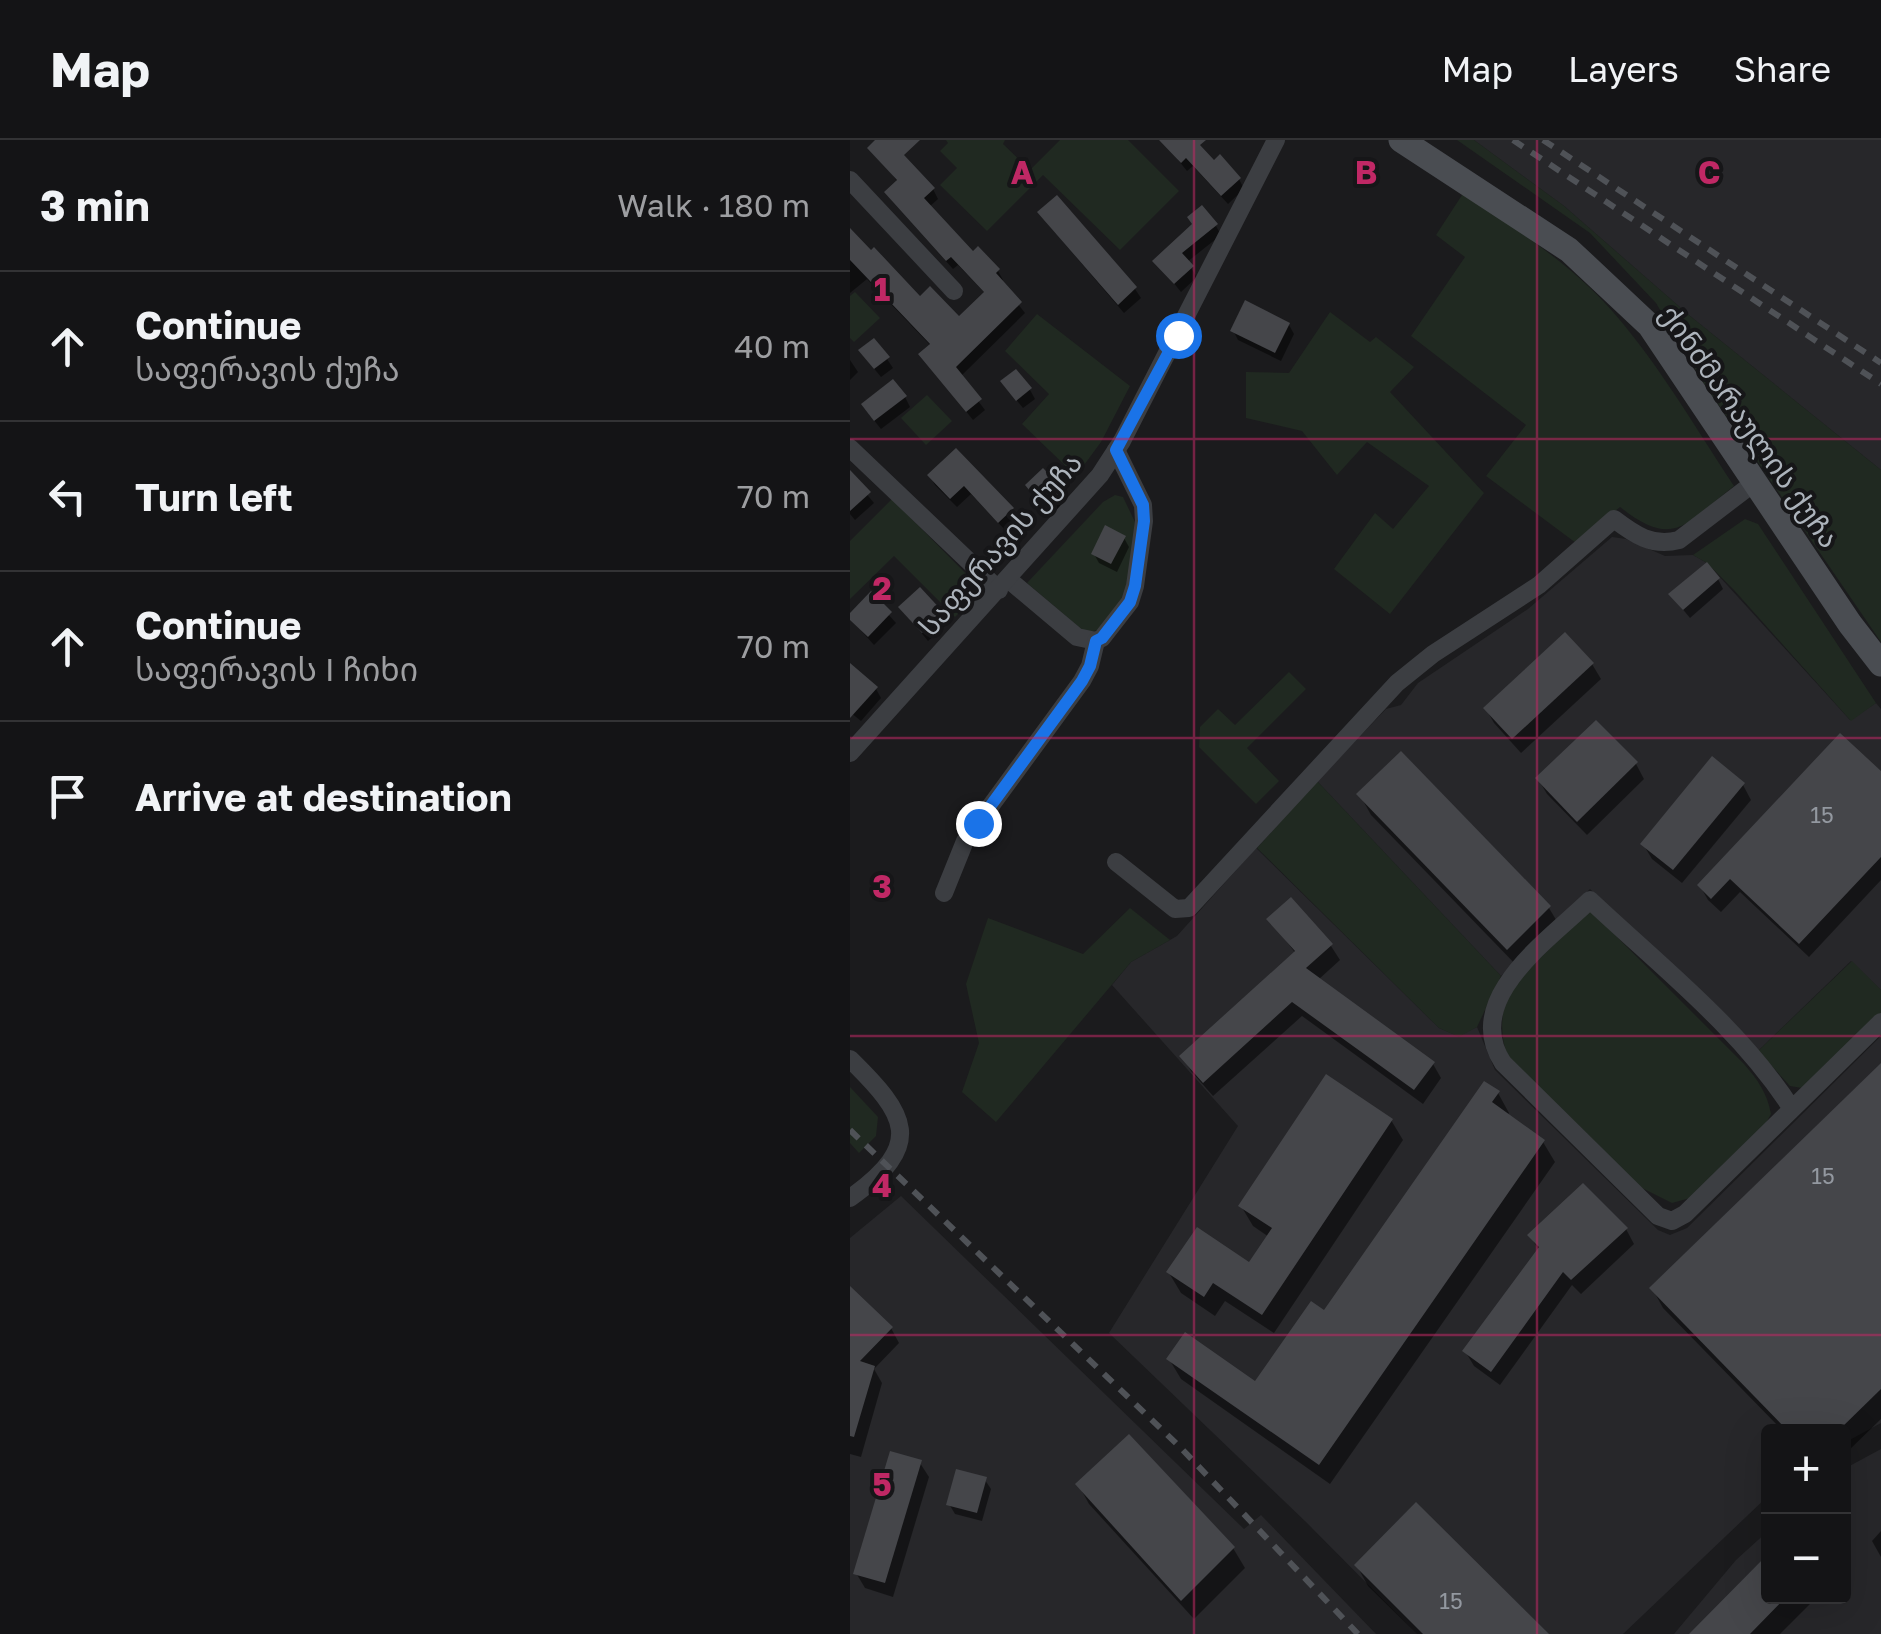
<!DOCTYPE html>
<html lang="en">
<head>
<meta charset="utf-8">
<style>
	:root { --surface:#141416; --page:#212123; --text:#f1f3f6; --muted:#9d9ea1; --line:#333335 }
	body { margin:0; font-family:"Golos Text","Noto Sans Georgian",sans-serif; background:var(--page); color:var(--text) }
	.controls { position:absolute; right:30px; bottom:30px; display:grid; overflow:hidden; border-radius:10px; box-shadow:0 10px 40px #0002 }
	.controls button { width:90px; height:90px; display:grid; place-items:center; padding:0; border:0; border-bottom:2px solid var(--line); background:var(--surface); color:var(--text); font:50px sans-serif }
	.stop { position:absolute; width:30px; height:30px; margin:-22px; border:8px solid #1a73e8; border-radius:50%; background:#fff }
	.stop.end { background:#1a73e8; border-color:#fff; box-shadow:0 2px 10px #0008 }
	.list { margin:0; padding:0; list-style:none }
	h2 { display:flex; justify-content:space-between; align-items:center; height:130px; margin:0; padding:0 40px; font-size:42px }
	h2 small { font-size:32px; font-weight:400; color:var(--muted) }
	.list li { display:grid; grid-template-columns:65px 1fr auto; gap:30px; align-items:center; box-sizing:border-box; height:150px; padding:0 40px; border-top:2px solid var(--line) }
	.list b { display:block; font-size:38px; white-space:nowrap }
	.list p { margin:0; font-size:32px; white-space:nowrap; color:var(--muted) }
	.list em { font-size:32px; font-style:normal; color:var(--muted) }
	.icon { flex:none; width:55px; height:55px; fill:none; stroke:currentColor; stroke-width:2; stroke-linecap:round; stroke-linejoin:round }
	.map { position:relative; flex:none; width:1031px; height:1494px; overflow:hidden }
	header { display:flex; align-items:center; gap:60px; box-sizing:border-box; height:140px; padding:0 50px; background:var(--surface); border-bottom:2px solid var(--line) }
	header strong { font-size:48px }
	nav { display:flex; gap:55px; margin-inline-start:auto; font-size:35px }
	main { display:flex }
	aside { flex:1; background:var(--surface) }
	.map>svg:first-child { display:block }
	.built { fill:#27272a }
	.green { fill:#202921 }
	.shadow { fill:#0007 }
	.building { fill:#45464a }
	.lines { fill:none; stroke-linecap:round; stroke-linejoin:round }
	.minor { stroke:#3c3e42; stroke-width:18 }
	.secondary { stroke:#4a4d52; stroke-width:25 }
	.rail { stroke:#4f5257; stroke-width:6; stroke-dasharray:12 10; stroke-linecap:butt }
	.route { stroke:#1a73e8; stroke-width:12 }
	.grid { fill:none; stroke:#c02865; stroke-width:2.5; stroke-opacity:0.55 }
	.labels { text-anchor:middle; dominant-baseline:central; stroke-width:8; stroke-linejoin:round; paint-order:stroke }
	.number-label { font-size:22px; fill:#9398a0 }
	.street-label { font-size:28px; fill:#adb4bc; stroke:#161618 }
	.grid-label { font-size:32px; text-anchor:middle; font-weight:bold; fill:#c02865; stroke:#161618; stroke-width:8; stroke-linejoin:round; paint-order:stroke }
</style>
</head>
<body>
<header>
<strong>Map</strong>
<nav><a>Map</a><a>Layers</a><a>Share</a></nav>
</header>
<main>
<aside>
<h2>3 min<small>Walk · 180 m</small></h2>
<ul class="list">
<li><svg class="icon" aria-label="ahead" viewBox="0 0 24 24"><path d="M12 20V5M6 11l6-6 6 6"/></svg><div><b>Continue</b><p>საფერავის ქუჩა</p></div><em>40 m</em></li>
<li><svg class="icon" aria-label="left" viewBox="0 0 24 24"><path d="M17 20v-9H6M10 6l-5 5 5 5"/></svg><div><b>Turn left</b></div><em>70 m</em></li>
<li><svg class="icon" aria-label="ahead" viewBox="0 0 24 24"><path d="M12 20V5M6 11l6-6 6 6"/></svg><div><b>Continue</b><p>საფერავის I ჩიხი</p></div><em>70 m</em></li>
<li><svg class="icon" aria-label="arrive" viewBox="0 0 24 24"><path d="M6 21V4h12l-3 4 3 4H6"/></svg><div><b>Arrive at destination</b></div></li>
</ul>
</aside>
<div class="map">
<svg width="1031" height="1494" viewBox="0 0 1031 1494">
	<rect width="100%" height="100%" fill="#1b1b1d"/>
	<g class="built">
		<polygon points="624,0 1031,0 1031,330 840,176 714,66"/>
		<polygon points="762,397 776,399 815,416 843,415 857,423 1000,580 1026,563 1031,569 1031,850 1001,821 908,911 740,749 651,836 467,641 536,569 551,565 568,543 678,469"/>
		<polygon points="406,708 589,888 608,896 627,887 645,930 808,1090 820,1095 837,1088 1031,896 1031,1283 994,1303 994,1292 918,1292 918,1356 773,1494 567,1494 456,1382 259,1193 388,986 262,845 281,822 327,796"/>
		<polygon points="51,1056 394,1389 411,1375 526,1494 0,1494 0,1098"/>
		<polygon points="1031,1309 1031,1494 824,1494 886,1420 918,1391 918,1456 994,1456 994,1329"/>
	</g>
	<g class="green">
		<polygon points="96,0 155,0 153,4 180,30 210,0 278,0 329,51 270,110 193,35 137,91 90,45 107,28 90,11 98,3"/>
		<polygon points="607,0 624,0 714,66 840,176 1031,330 1031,502 853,242 806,163 740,93"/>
		<path d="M 614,52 C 661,87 714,119 754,162 C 804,216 843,284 884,346 C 837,382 825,411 770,367 L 726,403 L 636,336 L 676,285 L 561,196 L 615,117 L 586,95 Z"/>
		<polygon points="5,152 30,178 4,202 0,198 0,156"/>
		<polygon points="480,172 520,202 526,197 564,227 540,252 634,353 540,474 484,429 525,373 543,389 579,346 517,302 487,335 452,291 396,278 396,232 439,233"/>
		<polygon points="187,174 280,246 251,302 226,336 172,284 199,254 155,211"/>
		<polygon points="77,255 102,281 76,305 51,278"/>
		<polygon points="265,355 273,357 285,382 277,451 255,488 236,493 177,443 253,362"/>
		<polygon points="42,359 132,450 105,477 44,416 0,459 0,401"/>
		<polygon points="895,379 908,384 1026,563 1001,581 884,450 857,423 843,415"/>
		<polygon points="439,532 456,549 397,608 429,641 406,664 349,607 350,587 368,569 385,585"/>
		<polygon points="467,641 651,836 627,887 609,897 589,888 407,708"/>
		<polygon points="280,768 320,800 281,822 146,982 112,952 129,903 116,844 138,778 233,814"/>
		<path d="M 740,770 L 894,924 C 908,940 917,953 921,974 L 916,983 L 840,1058 L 822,1063 L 790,1047 L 658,918 C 649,892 650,869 663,844 Z"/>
		<polygon points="1002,821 1031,850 1031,874 952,948 940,946 908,911"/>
		<polygon points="0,947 28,977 26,996 9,1013 0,1003"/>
	</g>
	<g class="shadow">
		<polygon points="312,0 342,0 364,24 389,39 394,49 378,64 343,26 337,31"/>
		<polygon points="36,25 83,49 88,59 79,67 123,114 148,131 153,140 151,142 175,173 110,237 135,270 123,280 71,215 81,206 17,139 0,153 0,90 70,160 108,179 136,154 108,125 103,129 43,62 37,53 48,43"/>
		<polygon points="196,82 285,149 291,158 274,173"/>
		<polygon points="366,86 371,95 337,122 347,137 331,152 306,121"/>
		<polygon points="439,185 444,194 431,221 388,200 383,190"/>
		<polygon points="37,219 43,228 31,237 17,220"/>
		<polygon points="0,220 8,232 0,240"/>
		<polygon points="180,250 185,259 173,268 159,251"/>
		<polygon points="55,257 60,267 31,289 19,274"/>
		<polygon points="106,311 162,369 167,379 155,390 121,354 107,367 85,345 80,336"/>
		<polygon points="0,334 24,363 5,380 0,374"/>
		<polygon points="213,353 218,362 202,377 183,355"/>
		<polygon points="274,398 279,407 267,432 249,423 244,414"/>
		<polygon points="868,439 873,449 840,478 821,455"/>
		<polygon points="21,455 46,483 24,505 0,478"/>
		<polygon points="51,468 91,474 97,484 78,501"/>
		<polygon points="742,524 751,539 671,613 644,583 636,569"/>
		<polygon points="0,537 26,549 31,558 11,581 0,572"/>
		<polygon points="551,615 699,768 711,788 669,828 521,675 510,655"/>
		<polygon points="786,624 794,639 737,695 697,654 688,639"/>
		<polygon points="1031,635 1031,740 959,817 890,752 871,772 858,760 850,746"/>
		<polygon points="893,645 901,660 832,743 802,719 793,704"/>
		<polygon points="440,760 481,806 490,820 468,840 583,924 591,938 573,964 452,876 363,956 341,931 333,917 446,814 420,779"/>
		<polygon points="1031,927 1031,1279 994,1315 994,1292 934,1292 813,1168 802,1148"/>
		<polygon points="648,953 659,973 657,976 693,1002 705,1022 480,1344 331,1239 319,1219 406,1245 474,1174"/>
		<polygon points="541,980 553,1000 424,1193 375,1161 365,1176 331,1153 319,1133 400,1125 419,1097 403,1086 391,1066"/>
		<polygon points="776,1089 784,1104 731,1154 722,1145 650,1245 624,1226 615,1211 689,1111 680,1095"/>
		<polygon points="0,1150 41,1188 49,1203 24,1229 32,1243 11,1317 0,1314"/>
		<polygon points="70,1323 79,1337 43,1457 15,1448 6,1433"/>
		<polygon points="135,1340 141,1349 132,1381 105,1374 99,1364"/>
		<polygon points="228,1344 383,1408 395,1428 344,1479 239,1364"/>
		<polygon points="1031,1391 1031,1417 1022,1401"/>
		<polygon points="918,1418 918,1456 968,1456 930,1494 843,1494"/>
		<polygon points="507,1426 695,1494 567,1494 518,1446"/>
	</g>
	<g class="building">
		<polygon points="25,0 70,0 54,15 85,48 74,58 123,111 128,106 150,129 146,133 172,162 106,227 132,259 116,272 68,214 80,204 0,120 0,88 21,110 24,107 70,156 80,146 109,176 134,152 101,117 96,121 34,52 47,40 17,8"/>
		<polygon points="309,0 356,0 350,5 364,20 370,14 391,38 371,56 336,18 331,23"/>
		<polygon points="207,55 287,147 268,165 187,72"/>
		<polygon points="352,65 368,84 332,113 344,126 324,144 302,121 342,84 337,77"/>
		<polygon points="395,160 440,183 425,213 380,191"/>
		<polygon points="24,198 40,217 24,229 8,210"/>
		<polygon points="166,229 182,248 166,261 150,241"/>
		<polygon points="43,239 57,256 24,281 11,264"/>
		<polygon points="106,308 164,368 148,383 114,346 100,359 77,335"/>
		<polygon points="193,328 215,351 195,369 175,345"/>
		<polygon points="0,330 21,352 0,371"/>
		<polygon points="255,385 276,396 261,424 241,414"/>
		<polygon points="857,422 870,438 833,470 818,454"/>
		<polygon points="70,447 94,473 72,493 48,467"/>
		<polygon points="21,451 42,472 18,497 0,480 0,473"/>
		<polygon points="715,492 744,523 662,599 633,568"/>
		<polygon points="0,523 28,547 0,578"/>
		<polygon points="746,580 788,622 727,682 685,638"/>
		<polygon points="990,593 1031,631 1031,717 949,804 880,739 861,759 847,745"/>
		<polygon points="551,611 701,766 657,810 506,654"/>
		<polygon points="862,616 895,643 823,730 790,704"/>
		<polygon points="441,757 483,804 456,828 585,922 564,950 442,862 353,943 329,916 445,811 416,779"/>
		<polygon points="1031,923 1031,1249 987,1292 939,1292 799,1148"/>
		<polygon points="476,934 543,979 412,1175 363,1143 354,1157 316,1132 347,1087 399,1122 422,1088 388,1066"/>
		<polygon points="634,941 650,951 642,962 695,1000 469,1325 316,1219 335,1192 405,1241 461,1161 474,1170"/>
		<polygon points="733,1043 778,1088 721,1140 713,1132 641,1232 612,1211 689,1107 677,1095"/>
		<polygon points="0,1146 43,1187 10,1221 25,1226 4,1297 0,1296"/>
		<polygon points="279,1294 385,1407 331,1461 225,1344"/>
		<polygon points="40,1311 72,1320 35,1443 3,1434"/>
		<polygon points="106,1329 137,1337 127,1373 96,1365"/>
		<polygon points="566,1362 699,1494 573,1494 504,1425"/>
		<polygon points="918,1414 918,1456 937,1456 900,1494 839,1494"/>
	</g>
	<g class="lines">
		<g class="minor">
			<polyline points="0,40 104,151"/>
			<polyline points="0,308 149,450"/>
			<polyline points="158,439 227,497 246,501"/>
			<polyline points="246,501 252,498 280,462 285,446 294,381 293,365 266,310"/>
			<polyline points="0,613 250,335 272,301 426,0"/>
			<path d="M 266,722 L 325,769 L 339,768 L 547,543 L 583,514 L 689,445 L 764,379 C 785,395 802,407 829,400 L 905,342"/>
			<polyline points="94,753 115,701 232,541 240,526 246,501"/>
			<path d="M 0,919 C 57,975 76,1004 0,1058"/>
			<path d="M 942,969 C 890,888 810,826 740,760 C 699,800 611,859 653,923 L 808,1076 L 822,1081 L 835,1074 L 1031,882"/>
		</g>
		<polyline class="secondary" points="551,0 719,110 800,186 1000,484 1031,524"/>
		<g class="rail">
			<polyline points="663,0 1031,244"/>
			<polyline points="693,0 1031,223"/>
			<polyline points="0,990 330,1307 508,1494"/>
		</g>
	</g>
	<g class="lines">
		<polyline class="route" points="128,683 232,541 240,526 246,501 252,498 280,462 285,446 294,381 293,365 266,310 328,195"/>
	</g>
	<path class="grid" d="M 344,0 L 344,1494M 687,0 L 687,1494M 0,299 L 1031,299M 0,598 L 1031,598M 0,896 L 1031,896M 0,1195 L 1031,1195"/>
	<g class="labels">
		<g class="number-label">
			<text x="972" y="674">15</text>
			<text x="973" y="1035">15</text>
			<text x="601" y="1460">15</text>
		</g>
		<g class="street-label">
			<text transform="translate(900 286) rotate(55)">ქინძმარაულის ქუჩა</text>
			<text transform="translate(150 404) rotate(-49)">საფერავის ქუჩა</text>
		</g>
	</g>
	<g class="grid-label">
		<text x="172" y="44">A</text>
		<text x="516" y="44">B</text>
		<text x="859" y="44">C</text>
		<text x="32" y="161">1</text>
		<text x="32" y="460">2</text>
		<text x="32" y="758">3</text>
		<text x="32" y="1057">4</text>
		<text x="32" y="1356">5</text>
	</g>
</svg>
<div class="controls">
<button>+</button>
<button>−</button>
</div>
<div class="stop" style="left:328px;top:195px"></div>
<div class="stop end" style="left:128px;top:683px"></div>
</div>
</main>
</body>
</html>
